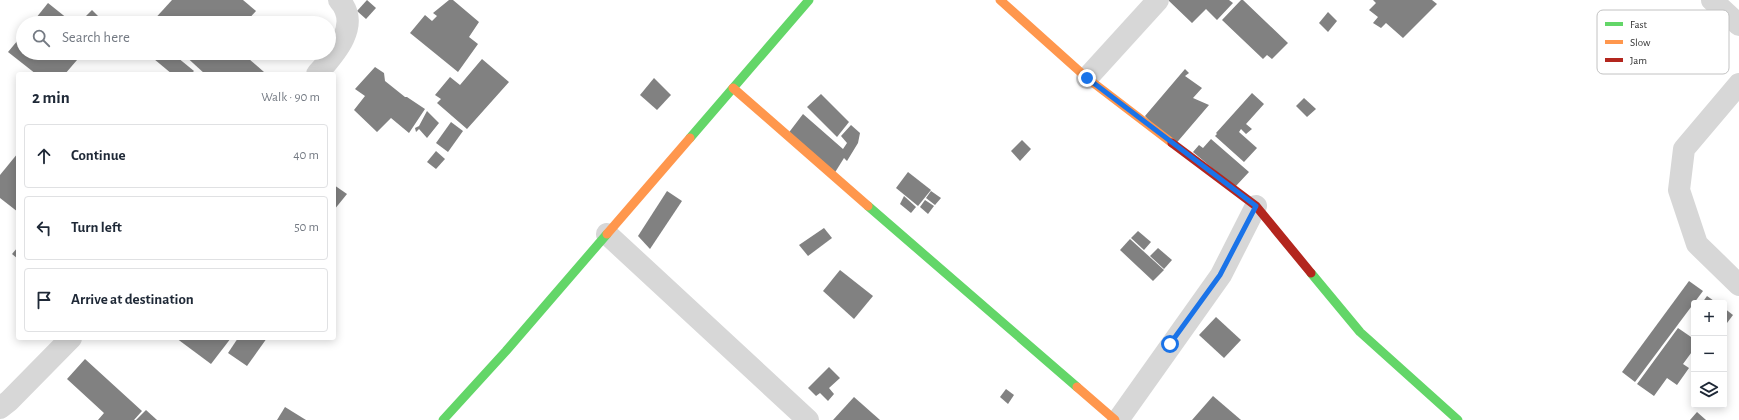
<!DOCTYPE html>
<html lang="en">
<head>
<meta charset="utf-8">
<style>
	:root { --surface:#fff; --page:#f6f6f7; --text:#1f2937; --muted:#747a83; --line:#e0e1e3 }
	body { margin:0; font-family:"Alegreya Sans",sans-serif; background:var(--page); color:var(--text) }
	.controls { position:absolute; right:12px; bottom:12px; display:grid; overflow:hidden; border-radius:4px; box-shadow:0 2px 10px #0003 }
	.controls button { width:36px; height:36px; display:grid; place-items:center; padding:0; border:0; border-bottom:1px solid var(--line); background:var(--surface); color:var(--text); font:20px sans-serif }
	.stop { position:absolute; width:12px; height:12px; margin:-9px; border:3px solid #1a73e8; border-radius:50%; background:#fff }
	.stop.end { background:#1a73e8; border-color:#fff; box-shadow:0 1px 4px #0008 }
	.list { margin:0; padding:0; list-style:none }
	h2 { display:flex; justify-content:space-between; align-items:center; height:52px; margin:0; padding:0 16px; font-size:17px }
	h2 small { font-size:13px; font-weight:400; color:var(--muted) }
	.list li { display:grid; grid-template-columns:26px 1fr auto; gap:12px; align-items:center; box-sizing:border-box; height:64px; margin:0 8px 8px; padding:0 8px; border:1px solid var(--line); border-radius:4px }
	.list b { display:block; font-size:15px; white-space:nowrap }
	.list em { font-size:13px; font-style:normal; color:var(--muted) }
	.icon { flex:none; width:22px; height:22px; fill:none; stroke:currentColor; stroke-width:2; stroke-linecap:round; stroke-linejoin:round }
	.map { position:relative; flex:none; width:1739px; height:420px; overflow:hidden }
	.search { position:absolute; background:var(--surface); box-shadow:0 2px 10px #0003; left:16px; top:16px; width:320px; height:44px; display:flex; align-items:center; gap:10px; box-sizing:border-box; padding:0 14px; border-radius:22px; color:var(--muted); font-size:15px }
	.panel { position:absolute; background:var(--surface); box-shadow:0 2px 10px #0003; left:16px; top:72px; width:320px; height:268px; border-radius:4px }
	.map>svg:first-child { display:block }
	.building { fill:#818181 }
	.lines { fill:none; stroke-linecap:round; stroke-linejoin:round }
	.street { stroke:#d7d7d7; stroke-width:22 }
	.fast { stroke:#63d668; stroke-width:9 }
	.slow { stroke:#ff974d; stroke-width:9 }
	.jam { stroke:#b3261e; stroke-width:9 }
	.route { stroke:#1a73e8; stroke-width:5 }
	.key { fill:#fff; stroke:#c2c2c2; stroke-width:1 }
	.key-label { font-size:11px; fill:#333 }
</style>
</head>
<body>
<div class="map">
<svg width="1739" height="420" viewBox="0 0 1739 420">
	<rect width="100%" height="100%" fill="#fff"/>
	<g class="building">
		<polygon points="172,0 243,0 256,11 245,23 151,23"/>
		<polygon points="367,0 376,8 366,19 357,11"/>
		<polygon points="449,0 453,0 479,22 469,37 478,44 458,72 410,33 425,15 432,21 437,16 433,13"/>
		<polygon points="1168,0 1229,0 1233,3 1217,20 1206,9 1192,23"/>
		<polygon points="1241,0 1243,0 1288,43 1272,59 1267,55 1263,59 1222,20"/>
		<polygon points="1373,0 1432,0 1437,4 1403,38 1386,23 1381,28 1373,23 1378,17 1369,10 1376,3"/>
		<polygon points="48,3 73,23 32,23"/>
		<polygon points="92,10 105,23 79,23"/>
		<polygon points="1328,12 1337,21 1328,32 1319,23"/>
		<polygon points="23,34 23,53 63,53 68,57 72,53 83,53 65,74 36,74 8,52"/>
		<polygon points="159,53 172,53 194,71 191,74 172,74 154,59"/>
		<polygon points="182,53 242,53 264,72 262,74 205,74"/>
		<polygon points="482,59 509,82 467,129 437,103 441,99 435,95 450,77 460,85"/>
		<polygon points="375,67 384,73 385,81 405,97 407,97 425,109 409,133 391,118 377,132 354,110 365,96 355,89"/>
		<polygon points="1185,69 1189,73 1185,76 1202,88 1193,98 1209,105 1173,147 1145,116"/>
		<polygon points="654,78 671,95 657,110 640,95"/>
		<polygon points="1252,93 1264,104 1246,124 1252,129 1246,134 1241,129 1239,132 1257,148 1244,162 1215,136 1217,134 1216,133"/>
		<polygon points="821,94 849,122 837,137 807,107"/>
		<polygon points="1304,98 1316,109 1307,117 1296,106"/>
		<polygon points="427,111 439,123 427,138 419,129 416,132 415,128 419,126"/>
		<polygon points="803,114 843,149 847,143 841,136 851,125 860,133 858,143 847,161 844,158 834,174 787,135"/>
		<polygon points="451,122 463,131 448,152 436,143"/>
		<polygon points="1211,139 1249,172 1235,187 1193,152 1199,145 1203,148"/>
		<polygon points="1022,140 1031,149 1020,161 1011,151"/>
		<polygon points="436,151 445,159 436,169 427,162"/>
		<polygon points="18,153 18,212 0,198 0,175"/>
		<polygon points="908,172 931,190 918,206 896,188"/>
		<polygon points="334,185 347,194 334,210"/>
		<polygon points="667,191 682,201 650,249 638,236"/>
		<polygon points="931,191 941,198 935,205 926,198"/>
		<polygon points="904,196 916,207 911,213 900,204"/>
		<polygon points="925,200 934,206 928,214 920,207"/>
		<polygon points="824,228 832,238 808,256 799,245"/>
		<polygon points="1138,231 1151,242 1144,250 1131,238"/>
		<polygon points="1130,239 1164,270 1153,281 1120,250"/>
		<polygon points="18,247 18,259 12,254"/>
		<polygon points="1158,248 1172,260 1164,269 1150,256"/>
		<polygon points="840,270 873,296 854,319 823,291"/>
		<polygon points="1689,281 1703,291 1635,382 1622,372"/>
		<polygon points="1707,296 1717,303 1702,303"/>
		<polygon points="1724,308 1733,315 1724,327"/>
		<polygon points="1216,317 1241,340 1224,358 1199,335"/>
		<polygon points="1678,328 1694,339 1694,349 1683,364 1689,368 1677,385 1667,378 1654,396 1637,384"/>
		<polygon points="176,338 231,338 211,364"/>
		<polygon points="238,338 267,338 247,366 228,353"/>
		<polygon points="85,359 142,411 134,420 98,420 104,413 67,379"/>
		<polygon points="829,367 840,378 829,388 834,394 828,401 820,393 816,396 808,388"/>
		<polygon points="1006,389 1014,395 1008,404 1000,397"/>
		<polygon points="1213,396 1241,420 1192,420"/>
		<polygon points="854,397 880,420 833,420"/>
		<polygon points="285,407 306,420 277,420"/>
		<polygon points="146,410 157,420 136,420"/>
		<polygon points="1697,412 1706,420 1690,420"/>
	</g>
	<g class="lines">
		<g class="street">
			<polyline points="1712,0 1739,25"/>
			<path d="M 317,74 C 334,55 362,25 339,0"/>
			<polyline points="1087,78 1158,0"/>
			<polyline points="1739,84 1684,149 1679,190 1697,244 1739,285"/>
			<polyline points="607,234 808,420"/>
			<polyline points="0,408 9,401 71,338"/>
			<polyline points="1118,420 1221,275 1256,206"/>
		</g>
		<g class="fast">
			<polyline points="690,138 809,0"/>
			<polyline points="868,206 1077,387"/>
			<polyline points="1311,273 1360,332 1458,420"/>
			<polyline points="443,420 506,351 607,234"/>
		</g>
		<g class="slow">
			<polyline points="1000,0 1087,78 1172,143"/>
			<polyline points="733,88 868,206"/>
			<polyline points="607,234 690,138"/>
			<polyline points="1077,387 1115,420"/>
		</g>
		<polyline class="jam" points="1172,143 1256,206 1311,273"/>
	</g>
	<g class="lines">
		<polyline class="route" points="1087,78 1256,206 1220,275 1170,344"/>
	</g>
	<rect x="1597" y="10" width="132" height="64" rx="6" class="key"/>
	<rect x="1605" y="22" width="18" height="4" fill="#63d668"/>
	<rect x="1605" y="40" width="18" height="4" fill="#ff974d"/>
	<rect x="1605" y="58" width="18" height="4" fill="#b3261e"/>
	<g class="key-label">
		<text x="1630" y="28">Fast</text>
		<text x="1630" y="46">Slow</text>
		<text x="1630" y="64">Jam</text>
	</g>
</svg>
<div class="controls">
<button>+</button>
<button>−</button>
<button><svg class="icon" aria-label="layers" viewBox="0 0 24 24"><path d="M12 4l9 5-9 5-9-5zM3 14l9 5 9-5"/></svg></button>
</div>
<div class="stop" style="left:1170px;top:344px"></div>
<div class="stop end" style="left:1087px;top:78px"></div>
<div class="search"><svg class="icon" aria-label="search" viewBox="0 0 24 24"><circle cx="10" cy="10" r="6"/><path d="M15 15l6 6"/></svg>Search here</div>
<section class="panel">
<h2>2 min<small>Walk · 90 m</small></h2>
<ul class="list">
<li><svg class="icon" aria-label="ahead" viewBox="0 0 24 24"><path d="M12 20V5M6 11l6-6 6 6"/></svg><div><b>Continue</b></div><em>40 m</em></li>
<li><svg class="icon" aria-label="left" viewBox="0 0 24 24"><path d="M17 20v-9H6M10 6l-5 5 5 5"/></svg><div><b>Turn left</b></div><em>50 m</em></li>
<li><svg class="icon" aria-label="arrive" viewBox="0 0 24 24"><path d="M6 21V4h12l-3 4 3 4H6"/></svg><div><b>Arrive at destination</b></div></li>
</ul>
</section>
</div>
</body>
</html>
